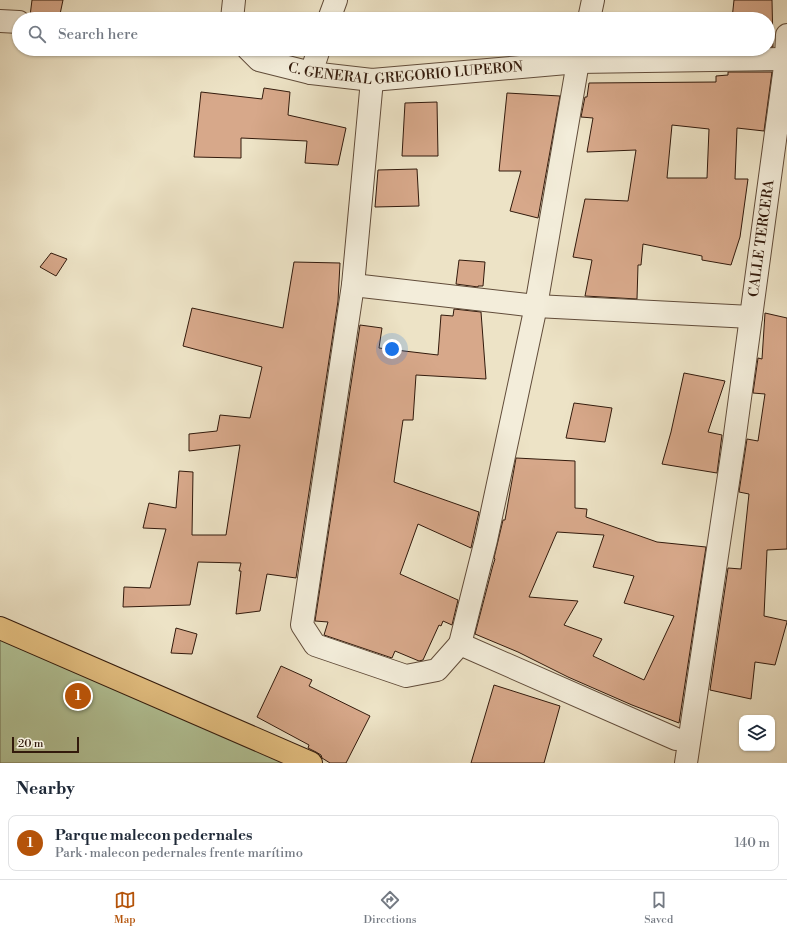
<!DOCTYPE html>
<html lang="en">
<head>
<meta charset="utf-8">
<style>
	:root { --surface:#fff; --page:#f2f2f3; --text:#1f2937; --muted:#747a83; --line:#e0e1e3; --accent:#b45309 }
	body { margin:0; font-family:"Libre Bodoni",serif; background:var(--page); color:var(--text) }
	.controls { position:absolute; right:12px; bottom:12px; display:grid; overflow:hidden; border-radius:8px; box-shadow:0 1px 3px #0004 }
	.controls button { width:36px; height:36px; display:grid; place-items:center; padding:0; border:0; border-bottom:1px solid var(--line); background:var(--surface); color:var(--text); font:20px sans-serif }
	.scale { position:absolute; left:12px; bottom:10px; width:67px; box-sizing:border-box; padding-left:4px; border:2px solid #321a0c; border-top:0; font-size:11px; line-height:14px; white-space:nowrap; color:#321a0c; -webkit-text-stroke:3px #f3edda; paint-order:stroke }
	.you { position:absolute; left:392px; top:349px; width:14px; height:14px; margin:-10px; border:3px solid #fff; border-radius:50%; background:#1a73e8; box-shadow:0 0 0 6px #1a73e833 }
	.badge { display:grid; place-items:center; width:26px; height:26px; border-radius:50%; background:var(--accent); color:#fff; font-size:13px; font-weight:700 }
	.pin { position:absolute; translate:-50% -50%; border:2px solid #fff; box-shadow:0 1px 4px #0006 }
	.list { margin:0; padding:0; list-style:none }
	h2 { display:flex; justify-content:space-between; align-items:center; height:52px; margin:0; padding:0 16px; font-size:17px }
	h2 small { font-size:13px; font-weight:400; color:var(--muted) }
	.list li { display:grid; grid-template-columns:26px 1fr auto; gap:12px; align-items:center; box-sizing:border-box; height:56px; margin:0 8px 8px; padding:0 8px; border:1px solid var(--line); border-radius:8px }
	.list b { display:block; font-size:15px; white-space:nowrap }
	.list p { margin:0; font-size:13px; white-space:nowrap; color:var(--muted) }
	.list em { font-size:13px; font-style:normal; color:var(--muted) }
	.icon { flex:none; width:22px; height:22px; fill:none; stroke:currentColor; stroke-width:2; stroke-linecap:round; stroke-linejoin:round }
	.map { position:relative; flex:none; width:787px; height:763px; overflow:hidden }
	.search { position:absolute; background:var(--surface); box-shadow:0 1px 3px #0004; left:12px; right:12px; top:12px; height:44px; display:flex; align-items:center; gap:10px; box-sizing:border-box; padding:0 14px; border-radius:22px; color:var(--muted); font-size:15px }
	.sheet { height:116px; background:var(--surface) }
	nav { display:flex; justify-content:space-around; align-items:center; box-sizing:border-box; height:56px; border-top:1px solid var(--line); background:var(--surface); font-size:11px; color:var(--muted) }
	nav a { display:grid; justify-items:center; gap:2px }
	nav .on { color:var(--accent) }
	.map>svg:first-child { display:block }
	.green { fill:#b3c599; stroke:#727052 }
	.building { fill:#d7a88a; stroke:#321a0c; fill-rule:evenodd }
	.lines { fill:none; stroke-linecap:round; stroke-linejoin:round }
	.minor-casing { stroke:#614c3a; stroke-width:24 }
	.major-casing { stroke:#321a0c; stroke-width:24 }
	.minor { stroke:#f3edda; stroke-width:22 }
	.major { stroke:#e6c283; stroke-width:22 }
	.labels { text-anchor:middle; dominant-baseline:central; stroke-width:4; stroke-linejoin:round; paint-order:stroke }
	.street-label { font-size:14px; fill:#321a0c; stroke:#f3edda }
</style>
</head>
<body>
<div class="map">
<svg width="787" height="763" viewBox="0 0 787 763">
	<rect width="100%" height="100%" fill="#ede3c6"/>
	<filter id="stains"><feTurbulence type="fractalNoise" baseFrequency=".005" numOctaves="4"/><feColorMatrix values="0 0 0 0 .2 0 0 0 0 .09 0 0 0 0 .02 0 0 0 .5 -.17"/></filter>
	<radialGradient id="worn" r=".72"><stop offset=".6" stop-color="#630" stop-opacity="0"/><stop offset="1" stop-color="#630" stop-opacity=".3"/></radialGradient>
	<polygon class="green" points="0,628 311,763 0,763"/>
	<g class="building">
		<polygon points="32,0 63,0 59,19 31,19 30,16"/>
		<polygon points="734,0 772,0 773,47 768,47 768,19 732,19"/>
		<path d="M 728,72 L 772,72 L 764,131 L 737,128 L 735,179 L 748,179 L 740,237 L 731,265 L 702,260 L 702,256 L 643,244 L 641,265 L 638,265 L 637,299 L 585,296 L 592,260 L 573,257 L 585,199 L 628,201 L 636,150 L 587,152 L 593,118 L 581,117 L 585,97 L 587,97 L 589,83 L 716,82 L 716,76 L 728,75 ZM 672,125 L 709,129 L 707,178 L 667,178 Z"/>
		<polygon points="264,88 290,92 288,115 346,128 338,165 305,163 307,141 241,138 241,158 194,157 201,92 262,99"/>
		<polygon points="507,93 560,96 538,218 510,211 521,171 499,171"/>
		<polygon points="437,102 438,156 402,156 405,103"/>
		<polygon points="417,169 419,206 375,207 378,170"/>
		<polygon points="51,253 67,259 56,276 40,267"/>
		<polygon points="459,260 485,262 483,286 478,286 478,287 456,284"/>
		<polygon points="294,262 340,263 338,301 296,578 267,574 260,611 236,614 241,571 239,571 241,563 198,562 190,605 123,607 124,587 150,588 166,529 143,528 149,503 176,508 179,471 193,472 192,535 226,535 240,445 189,451 189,434 217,431 220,415 250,418 262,367 183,346 192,308 283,328"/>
		<polygon points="454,309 481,312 486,379 416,375 413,420 403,420 394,482 479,512 471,548 418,524 400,574 458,600 452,625 443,621 441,626 439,625 423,660 419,661 395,651 392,658 324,635 328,622 315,621 360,325 382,328 379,348 438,355 441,315 453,316"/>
		<polygon points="765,313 787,318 787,549 767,550 764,616 787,621 787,622 775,665 755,662 751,699 710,690 728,568 741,569 749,494 739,492 747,439 758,441 765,394 753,393 758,358 762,359"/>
		<polygon points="684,373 725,381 708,432 722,435 717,473 662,464 671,432"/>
		<polygon points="574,403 612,408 605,442 566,438"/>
		<path d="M 516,458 L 575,461 L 575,508 L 587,509 L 586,517 L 657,542 L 706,547 L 679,723 L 632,705 L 568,677 L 518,652 L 475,634 L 493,565 L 495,559 L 494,558 L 503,520 L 505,520 ZM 557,532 L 604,535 L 593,567 L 634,576 L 624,603 L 674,616 L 644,680 L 593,656 L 602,639 L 564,625 L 578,601 L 529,597 Z"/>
		<polygon points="176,628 197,634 192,654 171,653"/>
		<polygon points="281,666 312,680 309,686 370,716 346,763 330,763 322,758 321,755 316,752 308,748 309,745 257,717"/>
		<polygon points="494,685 560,706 544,763 471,763"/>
	</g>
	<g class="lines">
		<g class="minor-casing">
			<g id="minor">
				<polyline points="232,19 234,0"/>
				<polyline points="329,19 336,0"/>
				<polyline points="589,19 593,0"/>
				<polyline points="0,21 19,22"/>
				<path id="s1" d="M 248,49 L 259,60 L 311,73 L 372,80 L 578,62 L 787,59"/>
				<polyline points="311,73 319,49"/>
				<polyline points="372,80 353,285 302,625 315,645 406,676 437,670 460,644 676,739"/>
				<polyline points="353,285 536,306 751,317"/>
				<polyline points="460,644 486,540 536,306 578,62 582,49"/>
				<path id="s2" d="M 686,763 L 734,442 L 786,59 L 787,35"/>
			</g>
		</g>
		<g class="major-casing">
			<polyline id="major" points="0,628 311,763"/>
		</g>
		<use href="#minor" class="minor"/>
		<use href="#major" class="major"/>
	</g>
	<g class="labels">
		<g class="street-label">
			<text stroke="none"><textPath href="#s1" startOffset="164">C. GENERAL GREGORIO LUPERON</textPath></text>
			<text stroke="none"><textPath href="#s2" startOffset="530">CALLE TERCERA</textPath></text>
		</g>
	</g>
	<rect width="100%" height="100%" filter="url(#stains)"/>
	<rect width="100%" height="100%" fill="url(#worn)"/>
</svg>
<div class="controls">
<button><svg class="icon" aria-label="layers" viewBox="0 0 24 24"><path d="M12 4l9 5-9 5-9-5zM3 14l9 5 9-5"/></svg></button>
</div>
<div class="scale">20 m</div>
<div class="you"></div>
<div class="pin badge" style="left:78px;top:696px">1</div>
<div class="search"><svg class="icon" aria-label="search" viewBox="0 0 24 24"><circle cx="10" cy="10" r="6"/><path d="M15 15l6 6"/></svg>Search here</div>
</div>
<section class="sheet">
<h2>Nearby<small></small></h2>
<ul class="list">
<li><span class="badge">1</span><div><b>Parque malecon pedernales</b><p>Park · malecon pedernales frente marítimo</p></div><em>140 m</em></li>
</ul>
</section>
<nav>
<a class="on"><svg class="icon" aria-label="map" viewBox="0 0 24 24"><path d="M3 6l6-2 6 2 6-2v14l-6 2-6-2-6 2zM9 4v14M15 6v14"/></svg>Map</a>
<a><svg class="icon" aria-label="directions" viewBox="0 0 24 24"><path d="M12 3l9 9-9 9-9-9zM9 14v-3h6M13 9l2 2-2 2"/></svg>Directions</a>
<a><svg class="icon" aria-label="saved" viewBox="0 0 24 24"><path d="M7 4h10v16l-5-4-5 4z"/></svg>Saved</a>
</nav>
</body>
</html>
